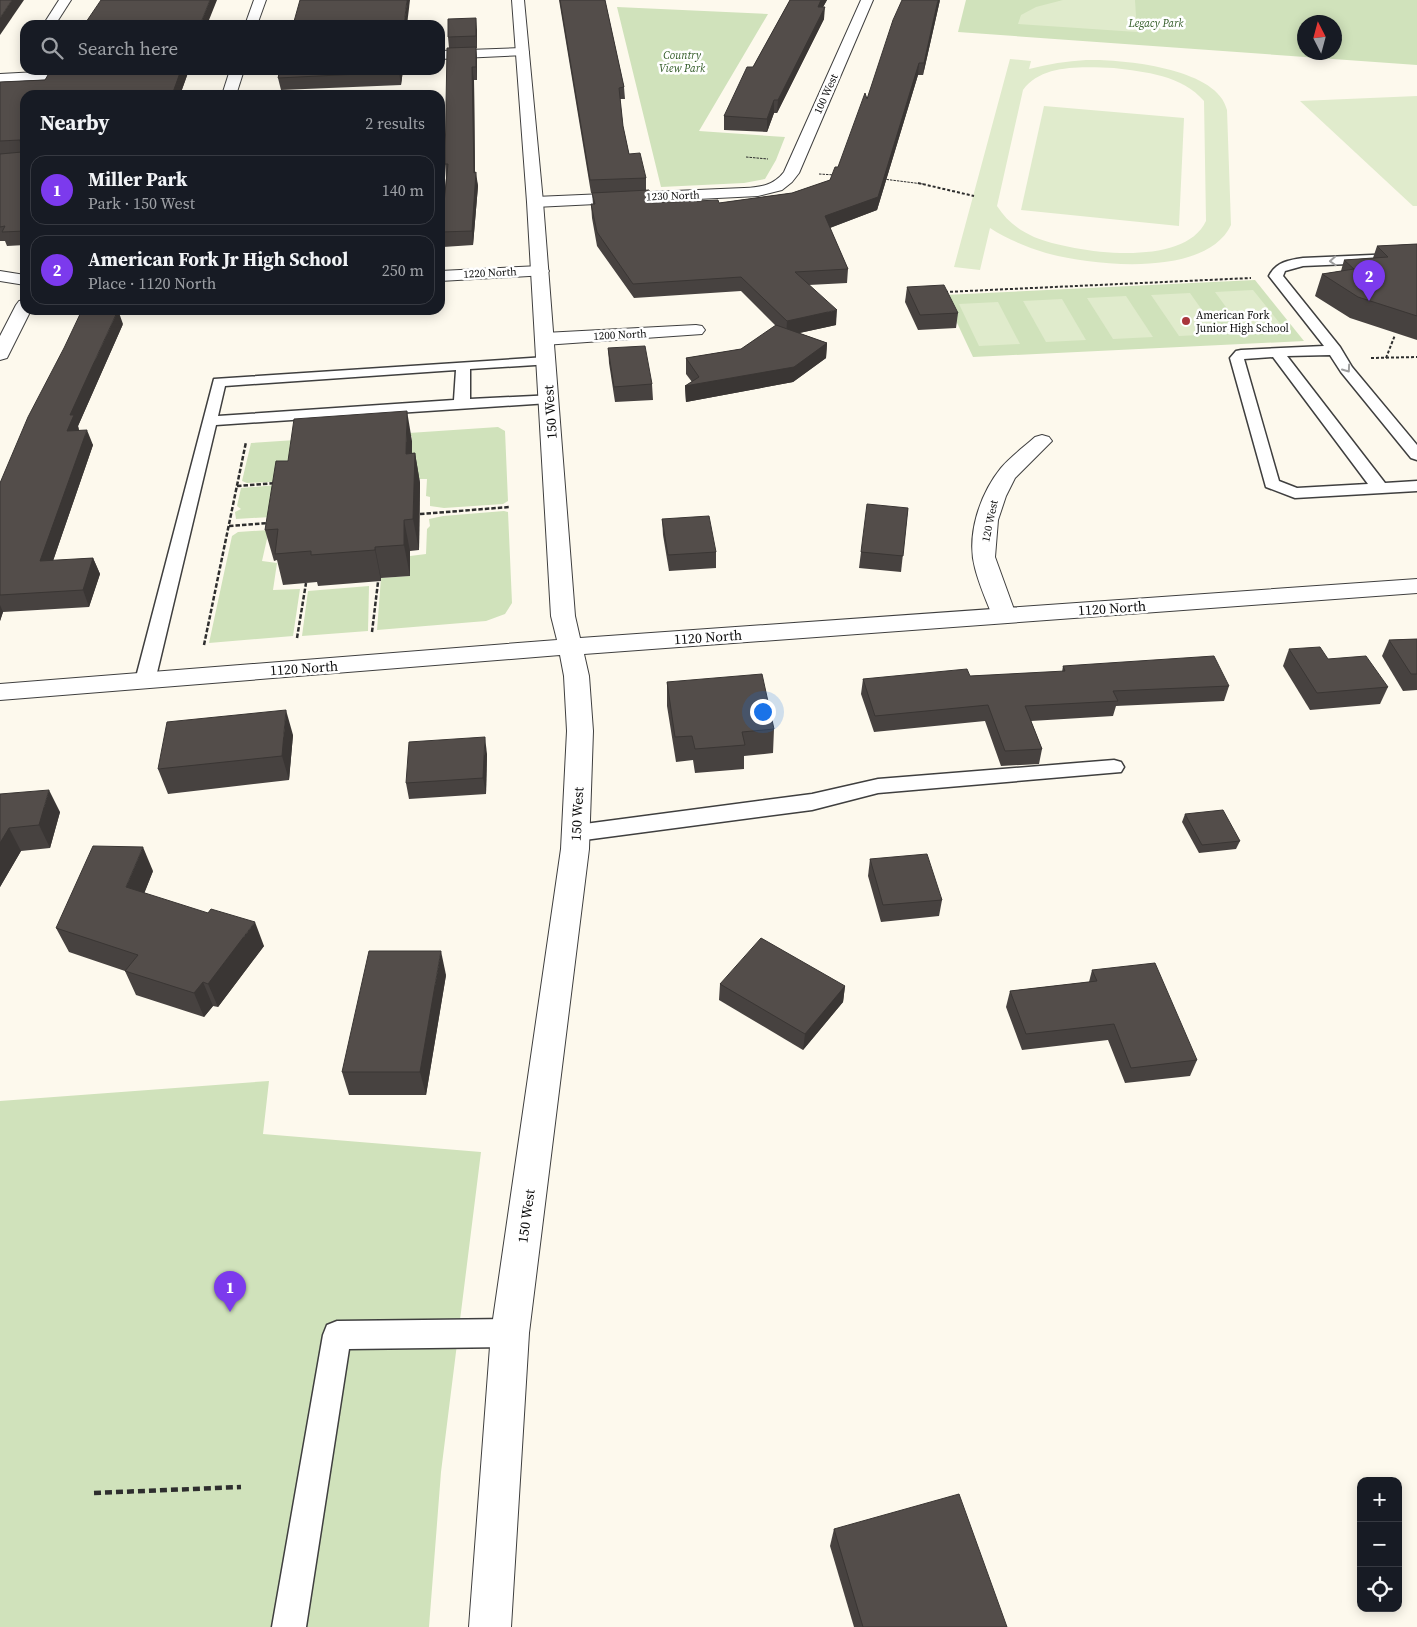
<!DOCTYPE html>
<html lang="en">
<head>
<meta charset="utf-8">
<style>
	:root { --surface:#171b24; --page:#20242c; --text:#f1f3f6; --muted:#9ea1a6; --line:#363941; --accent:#7c3aed }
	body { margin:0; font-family:"Source Serif 4",serif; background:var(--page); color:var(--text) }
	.controls { position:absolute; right:15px; bottom:15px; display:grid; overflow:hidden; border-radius:10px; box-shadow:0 2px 12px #0003 }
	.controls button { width:45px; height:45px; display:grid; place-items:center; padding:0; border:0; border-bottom:1px solid var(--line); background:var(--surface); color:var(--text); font:25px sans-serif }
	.compass { position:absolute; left:1297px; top:15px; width:45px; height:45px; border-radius:50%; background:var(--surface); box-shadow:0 2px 12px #0003; rotate:354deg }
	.you { position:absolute; left:762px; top:711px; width:18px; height:18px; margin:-12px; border:4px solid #fff; border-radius:50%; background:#1a73e8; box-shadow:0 0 0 8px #1a73e833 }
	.badge { display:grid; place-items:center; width:32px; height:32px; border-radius:50%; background:var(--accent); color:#fff; font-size:16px; font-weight:700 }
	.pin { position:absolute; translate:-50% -41px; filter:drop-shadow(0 1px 2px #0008) }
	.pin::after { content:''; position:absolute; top:26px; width:18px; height:15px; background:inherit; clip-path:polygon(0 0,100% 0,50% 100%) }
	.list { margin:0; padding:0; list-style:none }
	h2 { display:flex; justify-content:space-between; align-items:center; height:65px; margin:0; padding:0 20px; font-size:21px }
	h2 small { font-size:16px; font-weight:400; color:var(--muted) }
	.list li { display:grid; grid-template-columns:32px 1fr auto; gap:15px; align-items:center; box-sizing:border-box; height:70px; margin:0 10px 10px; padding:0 10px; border:1px solid var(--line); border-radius:15px }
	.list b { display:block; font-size:19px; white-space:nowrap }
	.list p { margin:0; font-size:16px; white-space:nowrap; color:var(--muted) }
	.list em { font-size:16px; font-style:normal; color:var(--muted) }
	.icon { flex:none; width:28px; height:28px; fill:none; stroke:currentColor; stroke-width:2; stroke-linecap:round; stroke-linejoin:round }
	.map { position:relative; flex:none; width:1417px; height:1627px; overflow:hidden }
	.search { position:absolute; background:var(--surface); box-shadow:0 2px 12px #0003; left:20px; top:20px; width:425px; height:55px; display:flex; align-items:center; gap:12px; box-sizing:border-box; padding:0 18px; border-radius:15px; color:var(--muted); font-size:19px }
	.panel { position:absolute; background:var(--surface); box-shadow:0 2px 12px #0003; left:20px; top:90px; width:425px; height:225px; border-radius:15px }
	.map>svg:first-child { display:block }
	.green { fill:#d0e2bb; fill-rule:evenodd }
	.pitch { fill:#e0ebcc; fill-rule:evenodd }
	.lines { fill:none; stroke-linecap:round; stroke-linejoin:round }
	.service-casing { stroke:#3f3f3f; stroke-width:3 }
	.minor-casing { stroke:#3f3f3f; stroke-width:2 }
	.tertiary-casing { stroke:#3f3f3f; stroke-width:2 }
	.path-far3 { stroke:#2e2e2e; stroke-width:1; stroke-dasharray:2.5 1; stroke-linecap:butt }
	.path-far2 { stroke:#2e2e2e; stroke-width:2; stroke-dasharray:3 2; stroke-linecap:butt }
	.path-far1 { stroke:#2e2e2e; stroke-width:2.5; stroke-dasharray:4.5 2; stroke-linecap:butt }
	.path { stroke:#2e2e2e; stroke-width:4.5; stroke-dasharray:7 4; stroke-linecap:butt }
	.service { fill:#fff; fill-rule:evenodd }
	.minor { fill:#fff; fill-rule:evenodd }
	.tertiary { fill:#fff; fill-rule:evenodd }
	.wall { fill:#474240 }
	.shaded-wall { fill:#3a3634 }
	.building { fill:#534d4a; stroke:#3a3634 }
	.oneway { stroke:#9e9e9e }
	.poi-dot { fill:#a9363c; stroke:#fff; stroke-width:2 }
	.labels { text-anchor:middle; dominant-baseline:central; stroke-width:5; stroke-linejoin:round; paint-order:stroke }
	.far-park-label { font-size:11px; font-style:italic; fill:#305a25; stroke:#fff }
	.far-street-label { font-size:11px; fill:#0c0c0c; stroke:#fff }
	.far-poi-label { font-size:11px; fill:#0c0c0c; stroke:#fff; text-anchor:start }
	.street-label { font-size:14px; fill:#0c0c0c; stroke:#fff }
</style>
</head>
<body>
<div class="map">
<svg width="1417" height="1627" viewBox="0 0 1417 1627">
	<rect width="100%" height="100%" fill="#fdf9ed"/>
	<g class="green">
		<path d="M 966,0 L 1417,0 L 1417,65 L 958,32 ZM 1304,22 L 1334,22 L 1334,52 L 1304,52 Z"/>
		<polygon points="617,7 768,14 699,131 785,137 776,160 765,179 744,183 661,187"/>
		<polygon points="1255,280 1304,341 973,357 944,295"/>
		<polygon points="498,427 505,431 508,501 503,504 444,508 430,506 430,497 426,496 427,479 411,479 412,436 389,438 394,434"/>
		<polygon points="341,437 288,481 247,483 242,481 251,443"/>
		<polygon points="277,485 271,517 236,519 235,512 241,509 237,506 241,488"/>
		<polygon points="504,511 508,512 512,603 505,614 486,621 377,630 381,578 410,576 410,556 426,554 427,529 430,526 429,519 443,516"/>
		<polygon points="269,530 262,561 277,563 273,590 300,589 293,636 209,643 232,536 238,532"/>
		<polygon points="369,586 368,631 302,636 308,591"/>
		<polygon points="269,1081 263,1134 481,1152 441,1472 429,1627 0,1627 0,1101"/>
	</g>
	<g class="pitch">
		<polygon points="1063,0 1135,0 1137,32 1018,24 1021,15 1036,7"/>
		<path d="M 1010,59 L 1031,61 L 1029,69 C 1048,64 1067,61 1086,60 C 1122,59 1218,68 1227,110 L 1231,225 C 1206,278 1093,266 1046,253 C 1026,247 1007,239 990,228 L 980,270 L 954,267 ZM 1114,68 C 1145,72 1182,75 1204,101 L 1206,221 C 1184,269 1074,253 1034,237 C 1018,230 1006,220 997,206 L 1023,90 C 1042,63 1086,67 1114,68 Z"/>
		<polygon points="1417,96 1417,206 1413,206 1300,101"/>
		<polygon points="1044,106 1184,118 1179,226 1021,210"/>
		<polygon points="1253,290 1286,331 1245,333 1215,292"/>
		<polygon points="1190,293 1219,334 1220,334 1179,336 1151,295"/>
		<polygon points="1126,296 1153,337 1113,339 1087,298"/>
		<polygon points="1062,299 1086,340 1046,342 1023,301"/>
		<polygon points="998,302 1020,344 979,346 959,304"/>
	</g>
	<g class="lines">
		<g class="service-casing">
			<g id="service">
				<path d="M 1417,253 L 1417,261 L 1303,266 L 1285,271 L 1283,276 L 1340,347 L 1352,367 L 1417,445 L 1417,460 L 1411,458 L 1341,372 L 1330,355 L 1287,356 L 1385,483 L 1417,481 L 1417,491 L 1295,498 L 1266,487 L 1230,358 L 1236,351 L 1241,350 L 1324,346 L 1269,276 C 1276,262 1289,260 1303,258 ZM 1273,357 L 1368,484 L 1297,488 L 1279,481 L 1244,359 Z"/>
				<path d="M 546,357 L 553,361 L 551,364 L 470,369 L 470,399 L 554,395 L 557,398 L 549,403 L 216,425 L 155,681 L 152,685 L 145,687 L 138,685 L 135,681 L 214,379 ZM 456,370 L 454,400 L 218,416 L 225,386 Z"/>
				<polygon points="1114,760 1121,762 1124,767 1121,772 878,793 812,810 577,841 569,839 566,833 569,827 577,825 812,794 878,779"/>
				<polygon points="510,1319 520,1323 524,1333 520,1343 510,1347 349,1349 306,1627 272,1627 323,1335 327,1325 337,1321"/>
			</g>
		</g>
		<g class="minor-casing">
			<g id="minor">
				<polygon points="59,0 71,0 55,25 43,25"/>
				<polygon points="254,0 266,0 257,25 245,25"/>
				<path d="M 861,0 L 873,0 L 799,173 L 792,182 L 782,190 L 758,196 L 535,207 L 527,202 L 535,197 L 744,188 C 760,187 773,186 784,172 Z"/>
				<polygon points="522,48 527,49 529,52 527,55 440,59 440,51"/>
				<polygon points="75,70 159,70 152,74 0,82 0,74"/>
				<polygon points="230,70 244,70 236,95 222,95"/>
				<polygon points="540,266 546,267 549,271 546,275 440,281 440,271"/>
				<polygon points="0,271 25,275 25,285 0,281"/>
				<polygon points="25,300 25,310 31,310 7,358 0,360 0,336 16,305 19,301"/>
				<polygon points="696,325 702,326 705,330 702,334 544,345 537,343 535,339 537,335 544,333"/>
				<path d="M 1042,435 L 1049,437 L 1052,441 L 1015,478 L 1006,496 L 998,520 L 995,557 L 1016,615 L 1012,620 L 1004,622 L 996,620 L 992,615 C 986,600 979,584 975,568 C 966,535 980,494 1001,468 C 1011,456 1024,447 1035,437 Z"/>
			</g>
		</g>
		<g class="tertiary-casing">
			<polygon id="tertiary" points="512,0 524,0 543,202 575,616 580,638 1417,579 1417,593 584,654 589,676 593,731 589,849 529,1333 511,1627 469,1627 491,1333 561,849 567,731 564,676 560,655 0,700 0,684 557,640 551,616 527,202"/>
		</g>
		<g class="path-far3">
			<polyline points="746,157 768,159"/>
			<polyline points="819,174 835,175"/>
			<polyline points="883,179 923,184"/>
		</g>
		<g class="path-far2">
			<polyline points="918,183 974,196"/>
			<polyline points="945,292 1251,278"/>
			<polyline points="1371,358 1417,357"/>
			<polyline points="1386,358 1395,335"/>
		</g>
		<g class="path-far1">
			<polyline points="237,486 276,483"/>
			<polyline points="420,514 510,507"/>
			<polyline points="229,526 268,523"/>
			<polyline points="372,632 378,582"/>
			<polyline points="297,638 306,583"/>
			<polyline points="204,645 246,442"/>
		</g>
		<polyline class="path" points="94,1493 241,1487"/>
		<use href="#service" class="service"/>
		<use href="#minor" class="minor"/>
		<use href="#tertiary" class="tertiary"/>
	</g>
	<g class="wall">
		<polygon points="559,0 621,0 605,0 624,87 625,99 620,99 623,126 629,154 646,178 646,190 652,203 719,203 792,193 830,180 838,167 867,99 940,0 923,75 918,75 877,210 830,228 848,269 847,283 809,285 836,325 799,333 827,343 826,358 793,382 686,402 685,386 692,382 686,374 686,358 741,349 776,326 741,291 634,298 597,246 592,218 591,204 593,204 592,193 591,193"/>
		<polygon points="790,0 827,0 823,7 824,19 777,113 774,113 767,132 724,130 724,116 753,67"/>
		<polygon points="477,30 477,48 476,48 477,59 477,80 474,80 475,173 478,186 473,245 443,247 441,232 446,178 445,164 449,48 448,37"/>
		<polygon points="51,70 189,70 180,95 25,95 25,245 7,246 5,241 0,241 0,82 45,80"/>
		<polygon points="280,70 403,70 401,85 281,90 278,78"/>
		<polygon points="1417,244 1417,340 1350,318 1315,296 1322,274 1341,271 1344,260 1373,258 1377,246"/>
		<polygon points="907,287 958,313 956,328 918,330 905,302"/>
		<polygon points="123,324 78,426 79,430 93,445 53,561 93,558 100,574 89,607 3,612 0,621 0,483"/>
		<polygon points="608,348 652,384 653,400 615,402 609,363"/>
		<polygon points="412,441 412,453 415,453 420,483 419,550 410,551 410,576 381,578 381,581 318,586 317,582 283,585 277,560 274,561 265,530 288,461"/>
		<polygon points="908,508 901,572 859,568 861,552"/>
		<polygon points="662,519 716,552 716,568 669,571 663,535"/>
		<polygon points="1417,639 1417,690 1403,691 1382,656 1389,640"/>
		<polygon points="1289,649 1328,659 1388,687 1380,704 1310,710 1283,666"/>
		<polygon points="1063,666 1229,686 1224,701 1116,706 1113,716 1031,721 1042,749 1039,764 1001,766 985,721 874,732 861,694 863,679 970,676 1062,672"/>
		<polygon points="667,682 774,729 773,753 744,756 744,769 695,773 693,760 676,762 667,706"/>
		<polygon points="293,735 289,780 168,794 158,769"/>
		<polygon points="487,754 486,794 409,799 406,783"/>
		<polygon points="0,794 60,812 50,848 21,851 0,887"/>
		<polygon points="1185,814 1240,841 1236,849 1199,853 1182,822"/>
		<polygon points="870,859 942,900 939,916 881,922 868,876"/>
		<polygon points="153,871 144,893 264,946 218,1007 213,1006 204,1017 136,995 125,971 69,952 56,928"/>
		<polygon points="1092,970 1197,1060 1190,1076 1125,1083 1108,1040 1022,1050 1006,1007 1010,991 1089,982"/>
		<polygon points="446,975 426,1095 349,1095 342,1072"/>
		<polygon points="720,984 845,986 843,1002 803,1050 719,1000"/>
		<polygon points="834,1529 1007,1627 854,1627 830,1546"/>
	</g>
	<g class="shaded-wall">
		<polygon points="12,0 24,0 0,35 0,18"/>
		<polygon points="210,0 217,0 207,25 200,25"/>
		<polygon points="407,0 410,0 407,25 404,25"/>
		<polygon points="821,0 827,0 817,18 818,7"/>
		<polygon points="938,0 940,0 923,75 924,63"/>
		<polygon points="825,7 824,19 777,113 778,100"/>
		<polygon points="476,18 477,30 477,48 476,36"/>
		<polygon points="476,47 477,59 477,80 476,67"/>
		<polygon points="919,63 918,75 877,210 824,230 825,216"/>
		<polygon points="472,67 474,80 475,182 476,172 478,186 473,245 472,231 474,173"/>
		<polygon points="181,70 189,70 180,95 172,95"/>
		<polygon points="400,70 403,70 401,85 399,72"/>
		<polygon points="774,100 774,113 767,132 767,119"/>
		<polygon points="118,310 123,324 78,426 79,431 67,431 70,415"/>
		<polygon points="837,310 836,325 786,336 787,321"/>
		<polygon points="827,343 826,358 793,382 686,402 685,386"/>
		<polygon points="407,411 412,441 411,484 406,454"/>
		<polygon points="87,430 93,445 47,578 40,561"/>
		<polygon points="415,453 420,483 419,550 413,519"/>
		<polygon points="404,520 410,551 410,576 404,545"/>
		<polygon points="375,547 381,578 381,581 375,550"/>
		<polygon points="93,558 100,574 89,607 83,590"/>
		<polygon points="0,605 3,612 0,621"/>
		<polygon points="286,710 293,735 289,780 282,756"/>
		<polygon points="485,737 487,754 486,794 483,778"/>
		<polygon points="49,790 60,812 50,848 39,825"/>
		<polygon points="9,828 21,851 0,887 0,843"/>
		<polygon points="143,847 153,871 137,912 126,887"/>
		<polygon points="255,922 264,946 218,1007 208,984"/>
		<polygon points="441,951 446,975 426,1095 420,1072"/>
		<polygon points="203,982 213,1006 204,1017 194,993"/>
		<polygon points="845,986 843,1002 803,1050 805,1034"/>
	</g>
	<g class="building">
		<polygon points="0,0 12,0 0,18"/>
		<polygon points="101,0 210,0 200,25 84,25"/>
		<polygon points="300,0 407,0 404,25 293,25"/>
		<polygon points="560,0 605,0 624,87 619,88 623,126 629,154 640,153 646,178 590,180"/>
		<polygon points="790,0 821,0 818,7 825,7 778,100 774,100 767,119 724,116 747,67 753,67"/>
		<polygon points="902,0 938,0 924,63 919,63 878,197 825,216 848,269 795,272 837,310 787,321 741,277 633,284 597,232 591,204 595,204 592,193 649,190 652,203 718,200 719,203 792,193 830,180 835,167 838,167 865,93 867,99 893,20"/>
		<polygon points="476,18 476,36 448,37 448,19"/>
		<polygon points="476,47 476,67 472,67 474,173 476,172 472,231 441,232 448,164 445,164 447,48"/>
		<polygon points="51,70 181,70 172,95 25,95 25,231 2,232 5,226 0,227 0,154 22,152 20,140 0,141 0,82 45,80"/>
		<polygon points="280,70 400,70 399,72 278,78"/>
		<polygon points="1417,244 1417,316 1358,297 1322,274 1354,269 1344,260 1388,257 1377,246"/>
		<polygon points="944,285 958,313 920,315 907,287"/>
		<polygon points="82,310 118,310 70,415 74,415 67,431 87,430 40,561 93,558 83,590 0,595 0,483 28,417 64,348"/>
		<polygon points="776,325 827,343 794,367 685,386 699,377 686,358 741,349"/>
		<polygon points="645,346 652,384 614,387 608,348"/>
		<polygon points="407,411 406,454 415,453 413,519 404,520 404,545 375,547 375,550 311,555 311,551 275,554 278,529 265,530 276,461 288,461 294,419"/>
		<polygon points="867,504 908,508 903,556 861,552"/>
		<polygon points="709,516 716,552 668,555 662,519"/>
		<polygon points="1417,639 1417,674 1411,674 1389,640"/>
		<polygon points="1320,647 1328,659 1366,656 1388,687 1317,693 1289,649"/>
		<polygon points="1214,656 1229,686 1113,691 1118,701 1025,706 1042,749 1005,751 988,705 875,716 863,679 967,669 970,676 1065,671 1063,666"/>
		<polygon points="762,674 774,729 742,732 745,745 695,749 692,736 675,737 667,682"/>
		<polygon points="286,710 282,756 158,769 167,722"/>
		<polygon points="485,737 483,778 406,783 409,742"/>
		<polygon points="49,790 39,825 9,828 0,843 0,794"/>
		<polygon points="1223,810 1240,841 1202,845 1185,814"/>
		<polygon points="93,846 143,847 126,887 208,913 211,909 255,922 208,984 203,982 194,993 125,971 138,955 56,928"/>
		<polygon points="927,854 942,900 883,905 870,859"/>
		<polygon points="761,938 845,986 805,1034 720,984"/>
		<polygon points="369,951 441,951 420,1072 342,1072"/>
		<polygon points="1155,963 1197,1060 1131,1068 1114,1024 1026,1034 1010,991 1097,981 1092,970"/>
		<polygon points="959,1494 1007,1627 863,1627 834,1529"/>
	</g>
	<defs><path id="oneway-chevron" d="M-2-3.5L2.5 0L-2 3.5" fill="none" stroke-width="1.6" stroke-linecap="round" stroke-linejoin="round" transform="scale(1.25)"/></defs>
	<g class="oneway">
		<use href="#oneway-chevron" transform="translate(1333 261) rotate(177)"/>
		<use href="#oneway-chevron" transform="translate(1347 369) rotate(55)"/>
	</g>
	<circle class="poi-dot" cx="1186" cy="321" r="5"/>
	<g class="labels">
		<g class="far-park-label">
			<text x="1156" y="23">Legacy Park</text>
			<text x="682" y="55">Country<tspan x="682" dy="13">View Park</tspan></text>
		</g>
		<g class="far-street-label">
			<text transform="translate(826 94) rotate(-66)">100 West</text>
			<text transform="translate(673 196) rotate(-2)">1230 North</text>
			<text transform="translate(490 273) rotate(-3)">1220 North</text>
			<text transform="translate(620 335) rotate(-3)">1200 North</text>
			<text transform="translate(990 521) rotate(-78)">120 West</text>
		</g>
		<g class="far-poi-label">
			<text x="1196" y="315">American Fork<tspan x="1196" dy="13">Junior High School</tspan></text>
		</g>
		<g class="street-label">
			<text transform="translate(550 412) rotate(-94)">150 West</text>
			<text transform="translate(1112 608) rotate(-4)">1120 North</text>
			<text transform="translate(708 637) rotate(-4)">1120 North</text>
			<text transform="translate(304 668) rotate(-4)">1120 North</text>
			<text transform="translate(577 814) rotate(-87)">150 West</text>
			<text transform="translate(526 1216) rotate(-82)">150 West</text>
		</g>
	</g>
</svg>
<div class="controls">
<button>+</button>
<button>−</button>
<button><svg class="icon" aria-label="locate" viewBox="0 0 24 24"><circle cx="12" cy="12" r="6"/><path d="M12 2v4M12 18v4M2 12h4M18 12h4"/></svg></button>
</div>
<svg class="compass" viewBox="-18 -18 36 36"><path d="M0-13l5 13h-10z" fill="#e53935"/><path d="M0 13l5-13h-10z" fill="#9ea1a6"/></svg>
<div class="you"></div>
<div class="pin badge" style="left:230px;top:1312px">1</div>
<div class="pin badge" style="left:1369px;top:301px">2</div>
<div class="search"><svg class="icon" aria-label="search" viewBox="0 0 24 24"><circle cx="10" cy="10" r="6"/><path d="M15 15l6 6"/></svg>Search here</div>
<section class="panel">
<h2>Nearby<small>2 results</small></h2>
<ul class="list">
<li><span class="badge">1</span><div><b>Miller Park</b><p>Park · 150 West</p></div><em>140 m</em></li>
<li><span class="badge">2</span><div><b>American Fork Jr High School</b><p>Place · 1120 North</p></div><em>250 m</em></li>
</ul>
</section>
</div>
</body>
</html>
